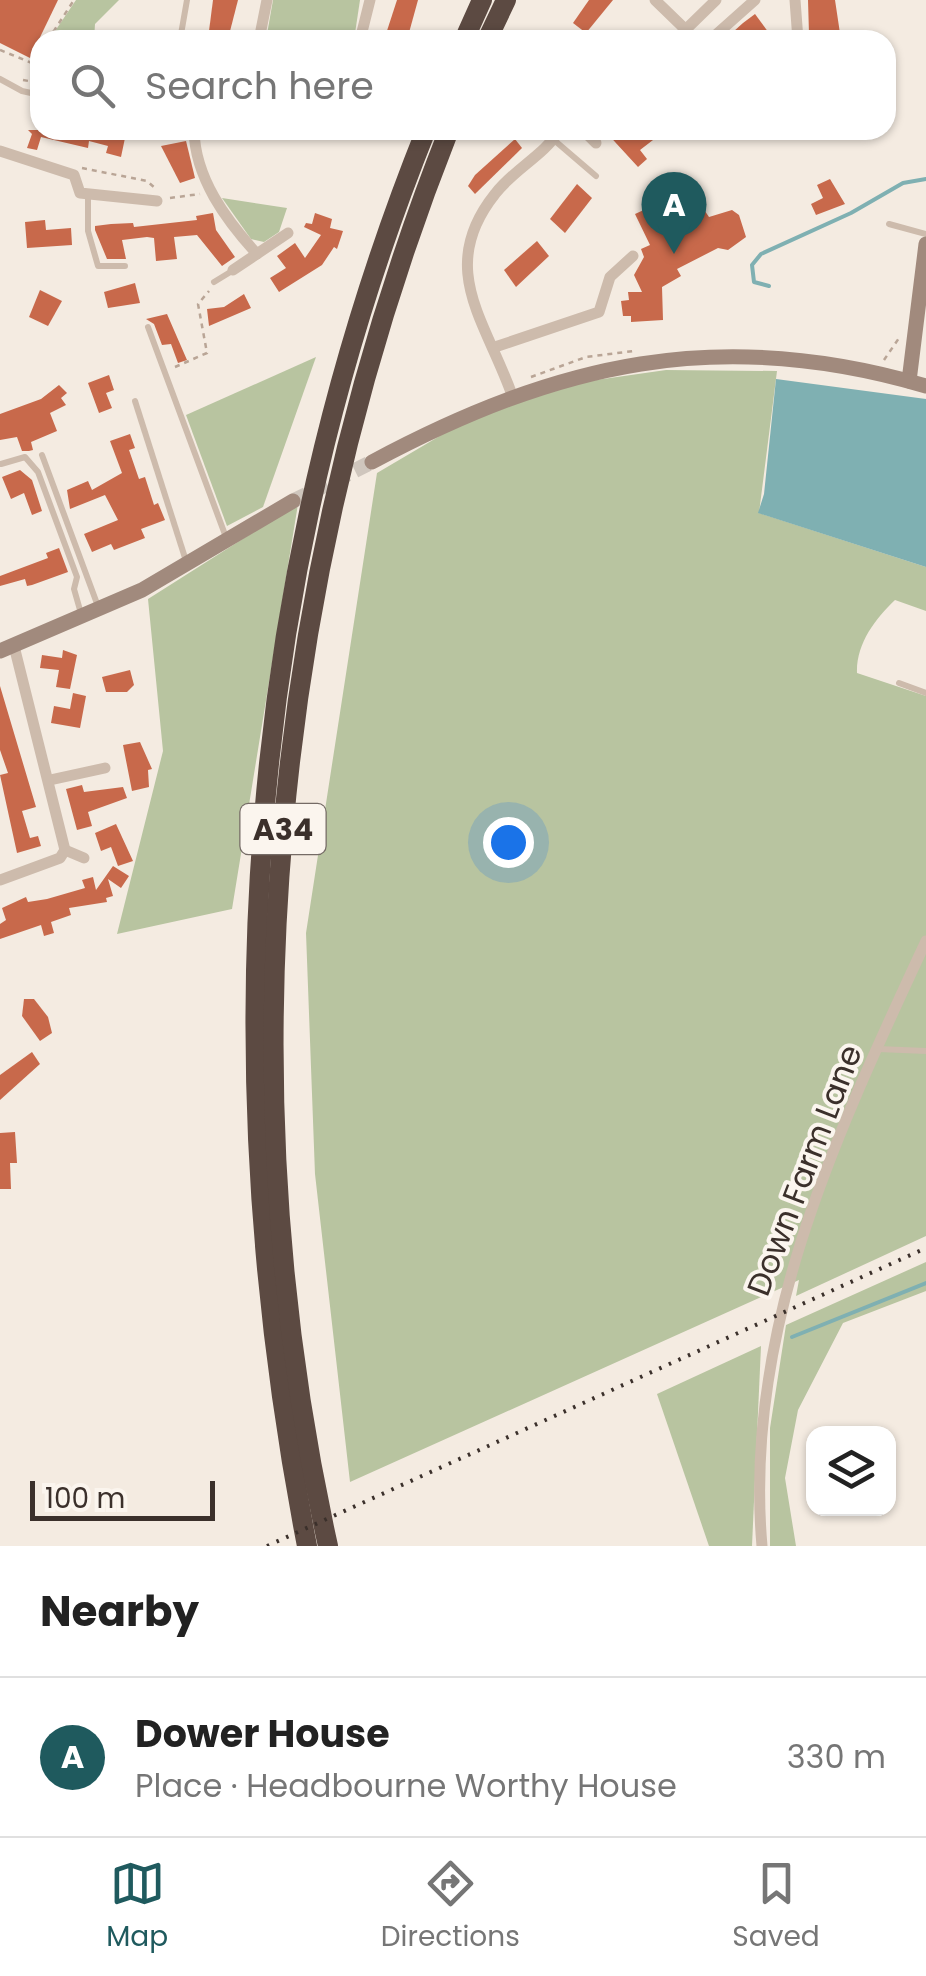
<!DOCTYPE html>
<html lang="en">
<head>
<meta charset="utf-8">
<style>
	:root { --surface:#fff; --page:#f2f2f2; --text:#222; --muted:#767676; --line:#e0e0e0; --accent:#1f5a5e }
	body { margin:0; font-family:Poppins,sans-serif; background:var(--page); color:var(--text) }
	.controls { position:absolute; right:30px; bottom:30px; display:grid; overflow:hidden; border-radius:20px; box-shadow:0 2px 8px #0004 }
	.controls button { width:90px; height:90px; display:grid; place-items:center; padding:0; border:0; border-bottom:2px solid var(--line); background:var(--surface); color:var(--text); font:50px sans-serif }
	.scale { position:absolute; left:30px; bottom:25px; width:185px; box-sizing:border-box; padding-left:10px; border:5px solid #3b302b; border-top:0; font-size:28px; line-height:35px; white-space:nowrap; color:#3b302b; -webkit-text-stroke:8px #fbf5ee; paint-order:stroke }
	.you { position:absolute; left:508px; top:842px; width:35px; height:35px; margin:-25px; border:8px solid #fff; border-radius:50%; background:#1a73e8; box-shadow:0 0 0 15px #1a73e833 }
	.badge { display:grid; place-items:center; width:65px; height:65px; border-radius:50%; background:var(--accent); color:#fff; font-size:32px; font-weight:700 }
	.pin { position:absolute; translate:-50% -82px; filter:drop-shadow(0 2px 5px #0008) }
	.pin::after { content:''; position:absolute; top:52px; width:35px; height:30px; background:inherit; clip-path:polygon(0 0,100% 0,50% 100%) }
	.list { margin:0; padding:0; list-style:none }
	h2 { display:flex; justify-content:space-between; align-items:center; height:130px; margin:0; padding:0 40px; font-size:42px }
	h2 small { font-size:32px; font-weight:400; color:var(--muted) }
	.list li { display:grid; grid-template-columns:65px 1fr auto; gap:30px; align-items:center; box-sizing:border-box; height:160px; padding:0 40px; border-top:2px solid var(--line) }
	.list b { display:block; font-size:38px; white-space:nowrap }
	.list p { margin:0; font-size:32px; white-space:nowrap; color:var(--muted) }
	.list em { font-size:32px; font-style:normal; color:var(--muted) }
	.icon { flex:none; width:55px; height:55px; fill:none; stroke:currentColor; stroke-width:2; stroke-linecap:round; stroke-linejoin:round }
	.map { position:relative; flex:none; width:926px; height:1546px; overflow:hidden }
	.search { position:absolute; background:var(--surface); box-shadow:0 2px 8px #0004; left:30px; right:30px; top:30px; height:110px; display:flex; align-items:center; gap:25px; box-sizing:border-box; padding:0 35px; border-radius:30px; color:var(--muted); font-size:38px }
	.sheet { height:290px; background:var(--surface) }
	nav { display:flex; justify-content:space-around; align-items:center; box-sizing:border-box; height:140px; border-top:2px solid var(--line); background:var(--surface); font-size:28px; color:var(--muted) }
	nav a { display:grid; justify-items:center; gap:5px }
	nav .on { color:var(--accent) }
	.map>svg:first-child { display:block }
	.green { fill:#b8c4a0 }
	.water { fill:#7fb0b2 }
	.lines { fill:none; stroke-linecap:round; stroke-linejoin:round }
	.stream { stroke:#7fb0b2; stroke-width:4 }
	.building { fill:#c8694b }
	.secondary-tunnel { stroke:#cfc6bd; stroke-width:15; stroke-dasharray:15 8; stroke-linecap:butt }
	.path { stroke:#b9a596; stroke-width:2.5; stroke-dasharray:5 5; stroke-linecap:butt }
	.lane { stroke:#cdbbac; stroke-width:6 }
	.street { stroke:#cdbbac; stroke-width:11 }
	.secondary { stroke:#a18a7d; stroke-width:15 }
	.highway { stroke:#5c4a42; stroke-width:20 }
	.rail { stroke:#3b302b; stroke-width:4; stroke-dasharray:2.5 8; stroke-linecap:butt }
	.labels { text-anchor:middle; dominant-baseline:central; stroke-width:8; stroke-linejoin:round; paint-order:stroke }
	.shield { fill:#fbf5ee; stroke:#756b66; stroke-width:2.5 }
	.shield-label { font-size:30px; font-weight:bold; fill:#3b302b }
	.street-label { font-size:32px; fill:#3b302b; stroke:#fbf5ee }
</style>
</head>
<body>
<div class="map">
<svg width="926" height="1546" viewBox="0 0 926 1546">
	<rect width="100%" height="100%" fill="#f4ebe1"/>
	<g class="green">
		<polygon points="76,0 119,0 95,24 94,40 80,32 64,40 49,40"/>
		<polygon points="273,0 360,0 354,40 266,40"/>
		<polygon points="222,198 287,208 279,232 264,242 251,239"/>
		<polygon points="316,357 263,507 227,526 186,415"/>
		<path d="M 666,370 L 777,371 L 759,513 L 926,567 L 926,611 L 895,600 C 875,619 856,644 857,673 L 926,696 L 926,1236 L 796,1296 L 799,1280 L 350,1482 L 315,1174 L 306,933 L 377,473 L 455,427 L 568,384 Z"/>
		<polygon points="298,504 232,909 117,934 163,751 148,599"/>
		<polygon points="926,1262 926,1291 843,1323 798,1410 785,1478 796,1546 770,1546 770,1428 786,1325"/>
		<polygon points="761,1346 752,1546 709,1546 657,1394"/>
	</g>
	<polygon class="water" points="776,379 926,399 926,567 758,513 764,494"/>
	<g class="lines">
		<g class="stream">
			<polyline points="769,286 754,282 752,265 761,254 851,213 903,183 926,179"/>
			<polyline points="792,1337 926,1283"/>
		</g>
	</g>
	<g class="building">
		<polygon points="0,0 58,0 30,58 0,43"/>
		<polygon points="213,0 238,0 228,39 209,31"/>
		<polygon points="397,0 418,0 407,40 384,40"/>
		<polygon points="589,0 613,0 586,33 573,23"/>
		<polygon points="808,0 835,0 841,40 820,40 820,35 809,34"/>
		<polygon points="755,14 774,40 724,40 743,23"/>
		<polygon points="28,130 104,130 125,138 121,157 106,153 108,146 89,141 88,148 41,137 37,150 27,148 32,134"/>
		<polygon points="604,130 666,130 640,150 647,159 638,167"/>
		<polygon points="515,139 522,148 475,194 468,186 475,175"/>
		<polygon points="186,141 195,178 180,183 161,146"/>
		<polygon points="830,179 845,204 816,215 811,204 823,198 817,185"/>
		<polygon points="685,182 709,217 732,210 739,215 746,237 728,250 718,248 677,269 681,276 662,287 663,320 631,322 631,316 623,316 621,301 629,300 628,292 642,292 634,275 644,257 641,249 650,245 635,214 674,196 671,190"/>
		<polygon points="577,184 592,198 565,233 550,219"/>
		<polygon points="213,213 216,230 235,257 222,266 197,235 174,237 177,259 156,261 154,238 147,237 122,240 126,259 107,259 95,230 95,226 111,224 133,223 134,227 197,220 196,216"/>
		<polygon points="315,213 332,219 330,228 343,231 337,249 334,247 322,265 279,292 270,278 286,268 277,256 295,243 305,258 321,235 304,227 306,223 312,224"/>
		<polygon points="45,220 46,230 71,228 72,245 27,248 25,222"/>
		<polygon points="537,241 549,256 516,287 504,270"/>
		<polygon points="135,283 140,303 108,308 104,292"/>
		<polygon points="40,290 62,301 48,326 29,317"/>
		<polygon points="244,294 251,308 209,326 207,309 224,307"/>
		<polygon points="167,314 187,360 178,363 171,344 162,345 154,324 146,319"/>
		<polygon points="109,375 114,390 106,393 112,408 99,413 88,383"/>
		<polygon points="59,385 67,393 61,398 66,405 50,413 57,431 31,442 33,450 29,451 22,451 17,437 0,440 0,414 41,399"/>
		<polygon points="130,434 135,448 129,450 139,479 145,477 154,505 158,503 165,520 141,529 145,538 114,550 111,544 92,552 84,534 118,520 105,495 70,509 67,490 88,481 92,490 122,473 110,441"/>
		<polygon points="20,470 32,480 42,511 32,515 24,493 11,499 2,477"/>
		<polygon points="59,548 68,572 32,585 27,586 25,579 0,586 0,576 48,558 46,553"/>
		<polygon points="63,650 77,655 70,689 56,687 59,670 40,668 42,655 62,658"/>
		<polygon points="130,670 134,685 127,692 106,692 102,677"/>
		<polygon points="0,686 36,807 22,811 30,838 38,836 41,846 17,853 0,775 8,773 0,750"/>
		<polygon points="73,693 86,696 80,728 51,723 54,706 70,709"/>
		<polygon points="140,742 152,769 148,770 149,787 132,791 123,745"/>
		<polygon points="82,785 84,792 123,787 127,798 88,812 92,826 77,830 66,789"/>
		<polygon points="116,824 133,861 118,866 111,847 101,851 95,833"/>
		<polygon points="113,866 129,876 121,888 108,879 113,896 106,898 107,902 69,908 71,915 51,922 54,933 44,936 41,925 0,939 0,924 6,920 2,908 26,897 28,902 47,899 85,888 82,880 93,877 96,890"/>
		<polygon points="24,999 34,999 48,1017 52,1033 40,1041 22,1016"/>
		<polygon points="32,1052 40,1064 0,1100 0,1075"/>
		<polygon points="15,1132 17,1163 10,1163 11,1189 0,1189 0,1133"/>
	</g>
	<g class="lines">
		<polyline class="secondary-tunnel" points="293,501 372,462"/>
		<g class="path">
			<polyline points="48,40 74,0"/>
			<polyline points="0,50 32,63 40,52"/>
			<polyline points="23,80 40,83"/>
			<polyline points="82,168 147,181 155,188"/>
			<polyline points="170,198 200,194"/>
			<polyline points="884,360 899,338"/>
			<polyline points="175,367 207,353 198,304 209,291"/>
			<polyline points="531,377 586,357 634,351"/>
		</g>
		<g class="lane">
			<polyline points="180,40 187,0"/>
			<polyline points="0,79 22,91 40,95"/>
			<polyline points="554,140 596,176"/>
			<polyline points="88,194 88,231 98,266 125,266"/>
			<polyline points="889,224 926,234"/>
			<polyline points="214,282 232,271"/>
			<polyline points="148,327 227,540"/>
			<polyline points="135,401 187,564"/>
			<polyline points="42,455 99,609"/>
			<polyline points="1,464 25,457 38,472 77,577 74,589 82,617"/>
			<polyline points="899,683 926,693"/>
			<polyline points="878,1049 926,1051"/>
		</g>
		<g class="street">
			<polyline points="655,0 686,30"/>
			<polyline points="795,0 798,40"/>
			<polyline points="259,40 267,0"/>
			<polyline points="360,40 370,0"/>
			<polyline points="675,40 716,0"/>
			<polyline points="710,40 755,0"/>
			<path d="M 194,130 C 195,178 226,220 257,254"/>
			<polyline points="583,130 596,143"/>
			<polyline points="0,151 74,175 80,193 157,201"/>
			<polyline points="233,270 288,233"/>
			<polyline points="495,347 599,312 610,277 633,256"/>
			<path d="M 512,395 C 486,321 436,268 495,194 C 514,169 543,156 560,130"/>
			<polyline points="50,780 105,768"/>
			<polyline points="65,850 84,858"/>
			<polyline points="0,880 60,858 65,850 14,646"/>
			<path d="M 762,1546 C 743,1329 837,1133 926,941"/>
		</g>
		<g class="secondary">
			<polyline points="909,381 926,244"/>
			<path d="M 372,462 C 557,363 719,325 926,386"/>
			<polyline points="0,651 142,590 293,501"/>
		</g>
		<g class="highway">
			<polyline points="464,40 482,0"/>
			<polyline points="487,40 506,0"/>
			<path d="M 307,1546 C 214,1066 243,586 426,130"/>
			<path d="M 328,1546 C 224,1076 272,577 449,130"/>
		</g>
		<polyline class="rail" points="267,1546 926,1248"/>
	</g>
	<g class="labels">
		<rect class="shield" x="240.5" y="804" width="85" height="50" rx="8"/>
		<g class="shield-label">
			<text x="283" y="829">A34</text>
		</g>
		<g class="street-label">
			<text transform="translate(804 1170) rotate(-69)">Down Farm Lane</text>
		</g>
	</g>
</svg>
<div class="controls">
<button><svg class="icon" aria-label="layers" viewBox="0 0 24 24"><path d="M12 4l9 5-9 5-9-5zM3 14l9 5 9-5"/></svg></button>
</div>
<div class="scale">100 m</div>
<div class="you"></div>
<div class="pin badge" style="left:674px;top:254px">A</div>
<div class="search"><svg class="icon" aria-label="search" viewBox="0 0 24 24"><circle cx="10" cy="10" r="6"/><path d="M15 15l6 6"/></svg>Search here</div>
</div>
<section class="sheet">
<h2>Nearby<small></small></h2>
<ul class="list">
<li><span class="badge">A</span><div><b>Dower House</b><p>Place · Headbourne Worthy House</p></div><em>330 m</em></li>
</ul>
</section>
<nav>
<a class="on"><svg class="icon" aria-label="map" viewBox="0 0 24 24"><path d="M3 6l6-2 6 2 6-2v14l-6 2-6-2-6 2zM9 4v14M15 6v14"/></svg>Map</a>
<a><svg class="icon" aria-label="directions" viewBox="0 0 24 24"><path d="M12 3l9 9-9 9-9-9zM9 14v-3h6M13 9l2 2-2 2"/></svg>Directions</a>
<a><svg class="icon" aria-label="saved" viewBox="0 0 24 24"><path d="M7 4h10v16l-5-4-5 4z"/></svg>Saved</a>
</nav>
</body>
</html>
